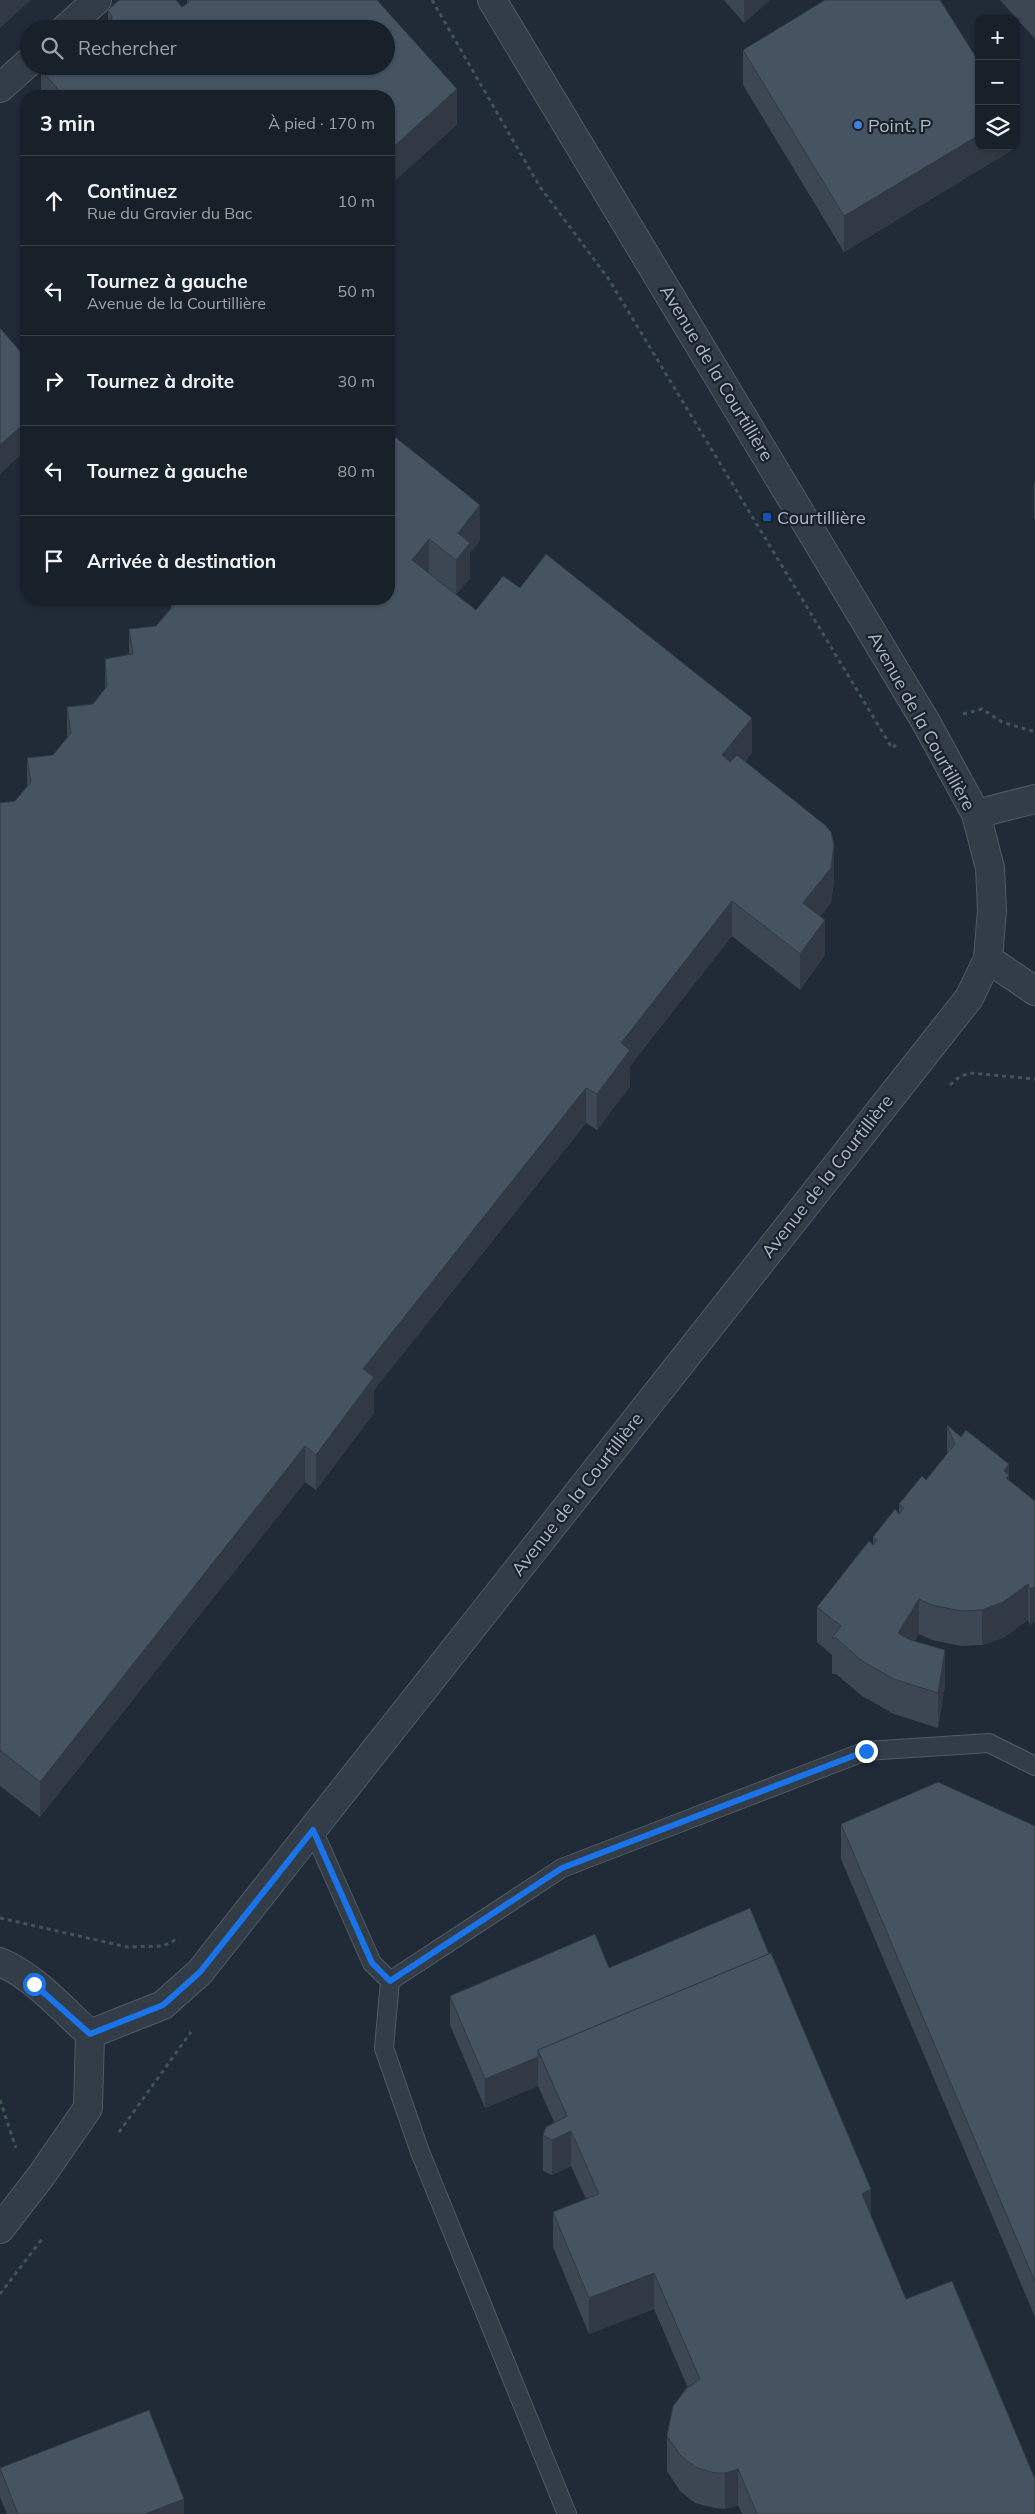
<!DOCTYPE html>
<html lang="fr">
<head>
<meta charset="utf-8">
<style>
	:root { --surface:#182029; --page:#212831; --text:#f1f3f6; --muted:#9fa3a8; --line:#363e46 }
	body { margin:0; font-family:Mulish,sans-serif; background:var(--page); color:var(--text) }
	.controls { position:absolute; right:15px; top:15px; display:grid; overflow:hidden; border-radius:10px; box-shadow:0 1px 4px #0004 }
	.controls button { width:45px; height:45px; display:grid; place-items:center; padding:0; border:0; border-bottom:1px solid var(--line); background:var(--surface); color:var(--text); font:25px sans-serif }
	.stop { position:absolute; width:15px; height:15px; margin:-11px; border:4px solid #1a73e8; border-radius:50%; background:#fff }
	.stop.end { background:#1a73e8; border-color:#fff; box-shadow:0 1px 5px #0008 }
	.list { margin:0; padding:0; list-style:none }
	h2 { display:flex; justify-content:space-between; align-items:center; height:65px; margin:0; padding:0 20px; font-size:21px }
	h2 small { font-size:16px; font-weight:400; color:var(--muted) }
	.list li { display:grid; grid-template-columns:32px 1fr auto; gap:15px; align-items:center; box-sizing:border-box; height:90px; padding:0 20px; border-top:1px solid var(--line) }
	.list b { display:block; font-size:19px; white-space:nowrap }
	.list p { margin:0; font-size:16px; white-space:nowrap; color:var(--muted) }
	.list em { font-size:16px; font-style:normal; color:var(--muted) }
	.icon { flex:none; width:28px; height:28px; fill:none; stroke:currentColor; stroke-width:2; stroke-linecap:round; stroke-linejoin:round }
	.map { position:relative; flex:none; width:1035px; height:2514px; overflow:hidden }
	.search { position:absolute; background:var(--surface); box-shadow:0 1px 4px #0004; left:20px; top:20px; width:375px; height:55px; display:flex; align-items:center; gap:12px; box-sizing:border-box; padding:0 18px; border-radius:28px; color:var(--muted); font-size:19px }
	.panel { position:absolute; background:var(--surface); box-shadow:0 1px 4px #0004; left:20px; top:90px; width:375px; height:515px; border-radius:20px }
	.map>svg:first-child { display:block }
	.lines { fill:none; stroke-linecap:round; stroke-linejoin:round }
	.service-casing { stroke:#515b65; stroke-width:20 }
	.minor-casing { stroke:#515b65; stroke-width:30 }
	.path { stroke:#3f5455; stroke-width:3; stroke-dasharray:4 4; stroke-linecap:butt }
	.service { stroke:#333d47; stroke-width:18 }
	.minor { stroke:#333d47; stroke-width:28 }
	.wall { fill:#3c4753 }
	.shaded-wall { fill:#313a44 }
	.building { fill:#465361; stroke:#313a44 }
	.route { stroke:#1a73e8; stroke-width:6 }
	.shop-dot { fill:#3f7fe0; stroke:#19222b; stroke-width:2 }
	.transit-dot { fill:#1a4fb4; stroke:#19222b; stroke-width:2 }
	.labels { text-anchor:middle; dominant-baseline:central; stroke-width:4.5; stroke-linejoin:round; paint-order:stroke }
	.poi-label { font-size:18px; fill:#adb8c4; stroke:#19222b; text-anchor:start }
	.street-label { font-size:18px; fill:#adb8c4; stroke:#19222b }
</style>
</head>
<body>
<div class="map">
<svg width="1035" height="2514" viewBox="0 0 1035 2514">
	<rect width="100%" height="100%" fill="#202b37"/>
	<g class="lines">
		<g class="service-casing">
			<g id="service">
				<polyline points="313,1830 372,1963 390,1981"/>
				<polyline points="567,2514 420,2152 384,2048 390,1981 562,1868 866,1751 989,1743 1035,1766"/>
			</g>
		</g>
		<g class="minor-casing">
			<g id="minor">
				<polyline points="65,29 97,0"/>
				<polyline points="0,88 29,62"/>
				<polyline points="976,814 1035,799"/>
				<polyline points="988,959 1035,991"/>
				<path d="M 0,1962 C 34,1976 63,2010 90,2034"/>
				<polyline points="90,2034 163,2005 200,1972 969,998 988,959 992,910 990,868 976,814 927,724 492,0"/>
				<polyline points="0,2229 41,2176 88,2108 90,2034"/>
			</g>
		</g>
		<g class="path">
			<polyline points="432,0 540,187 608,278 892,748 896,745"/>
			<polyline points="963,714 982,709 1002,722 1035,732"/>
			<polyline points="950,1085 959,1077 970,1073 1035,1079"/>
			<polyline points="0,1918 127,1947 163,1946 179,1938"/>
			<polyline points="0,2100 16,2148"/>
			<polyline points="119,2132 191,2032"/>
			<polyline points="0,2294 42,2239"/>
		</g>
		<use href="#service" class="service"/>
		<use href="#minor" class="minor"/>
	</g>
	<g class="wall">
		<polygon points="187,0 377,0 457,125 389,96 41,96 41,70 386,66 108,27 108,10 182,7 187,4"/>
		<polygon points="724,0 770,0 744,23"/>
		<polygon points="1000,0 1035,0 1035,39"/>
		<polygon points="743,50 1012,146 1012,150 844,252 743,85"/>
		<polygon points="389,432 480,540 470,553 470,578 456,595 476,610 752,753 745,761 834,881 831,903 820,916 825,955 800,990 732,936 630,1066 630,1086 597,1130 586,1123 374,1390 374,1413 316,1490 305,1482 40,1817 0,1786 0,803 15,801 27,786 27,758 53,755 67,738 67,707 93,704 105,689 105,659 129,654 129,629 156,626 171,608 171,599 389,599"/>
		<polygon points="1035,482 1035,520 1034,519 1034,483"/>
		<polygon points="947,1425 1009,1480 1035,1501 1030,1625 1028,1620 1003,1638 982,1645 961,1646 932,1640 919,1634 915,1641 945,1685 938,1728 894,1714 862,1696 836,1674 832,1674 832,1655 817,1642 817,1607 873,1545 873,1537 899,1513 899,1504 926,1480 947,1454"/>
		<polygon points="841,1824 1035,1826 1035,2317 841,1859"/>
		<polygon points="609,1968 871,2215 906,2299 1035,2514 742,2514 738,2505 725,2509 715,2508 695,2503 680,2491 667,2471 667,2436 688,2388 654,2309 589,2334 553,2247 553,2212 586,2199 571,2166 552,2175 543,2171 543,2135 554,2122 538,2086 485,2108 450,2025 450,1996"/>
		<polygon points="0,2468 184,2514 7,2514 0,2497"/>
	</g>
	<g class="shaded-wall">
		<polygon points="0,0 31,0 0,28"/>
		<polygon points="744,0 770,0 744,23"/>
		<polygon points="457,89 457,125 389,186 389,151"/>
		<polygon points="256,91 256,96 250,96"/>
		<polygon points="979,135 979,146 1012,146 1012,150 844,252 844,216"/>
		<polygon points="26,422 26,450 0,474 0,445"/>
		<polygon points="480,505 480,540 470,553 470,578 456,595 456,560 458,533"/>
		<polygon points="429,539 429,574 412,560"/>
		<polygon points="752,718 752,753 722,791 722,755"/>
		<polygon points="834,845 834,881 831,903 803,939 803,903"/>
		<polygon points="732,901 732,936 630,1066 630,1086 597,1130 597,1094 621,1043"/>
		<polygon points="825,920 825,955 800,990 800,954"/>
		<polygon points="586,1088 586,1123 374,1390 374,1413 316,1490 316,1455 363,1369"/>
		<polygon points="305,1446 305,1482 40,1817 40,1782"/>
		<polygon points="1009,1464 1009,1500 1004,1471"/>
		<polygon points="1028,1584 1028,1620 1003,1638 982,1645 982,1610"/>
		<polygon points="1035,1587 1035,1622 1030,1625 1030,1589"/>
		<polygon points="919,1599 919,1634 898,1669 898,1633"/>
		<polygon points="945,1650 945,1685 938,1728 938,1693"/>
		<polygon points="538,2057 538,2086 485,2108 485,2079"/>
		<polygon points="571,2131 571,2166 552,2175 552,2140"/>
		<polygon points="871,2189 871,2224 862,2194"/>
		<polygon points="654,2273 654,2309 589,2334 589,2298"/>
		<polygon points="738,2469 738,2505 725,2509 725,2473"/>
		<polygon points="184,2499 184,2514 145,2514"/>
	</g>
	<g class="building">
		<polygon points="119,0 176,0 182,7 188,3 189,0 377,0 457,89 389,151 389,96 261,96 256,91 250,96 64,96 41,70 46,66 386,66 386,29 106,29 111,22 112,16 108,10"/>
		<polygon points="825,0 940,0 979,62 979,135 844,216 743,50"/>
		<polygon points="0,328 26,358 26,422 0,445"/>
		<polygon points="389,432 480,505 458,533 470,543 456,560 429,539 412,560 476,610 503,576 520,588 546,554 752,718 722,755 730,762 737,755 825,825 831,832 834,845 831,868 803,903 825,920 800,954 732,901 621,1043 630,1050 597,1094 586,1088 363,1369 374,1377 316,1455 305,1446 40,1782 0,1750 0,803 15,801 31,782 27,758 53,755 71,733 67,707 93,704 107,686 105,659 133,654 129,629 156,626 175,604 174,599 389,599"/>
		<polygon points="947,1425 961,1437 966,1430 1009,1464 1004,1471 1009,1475 1006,1478 1035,1501 1035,1587 1030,1589 1028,1584 1003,1602 982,1610 961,1611 932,1605 919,1599 898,1633 908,1639 945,1650 938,1693 894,1679 862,1661 836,1638 832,1638 841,1626 817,1607 869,1541 873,1545 877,1540 873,1537 895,1509 899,1514 904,1508 899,1504 922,1476 926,1480 955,1444"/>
		<polygon points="938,1782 1035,1826 1035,2282 841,1824"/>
		<polygon points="750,1908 769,1954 538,2050 538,2057 485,2079 450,1996 595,1934 609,1968"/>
		<polygon points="771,1953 871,2189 862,2194 906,2299 952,2281 1035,2479 1035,2514 757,2514 738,2469 725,2473 715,2473 695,2467 680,2455 667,2436 673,2406 686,2389 700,2379 654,2273 589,2298 553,2212 599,2194 571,2131 552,2140 543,2135 546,2127 567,2116 538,2050"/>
		<polygon points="149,2410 184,2499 145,2514 18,2514 0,2468"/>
	</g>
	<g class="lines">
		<polyline class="route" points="34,1984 90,2034 163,2005 200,1972 313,1830 372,1963 390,1981 562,1868 866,1751"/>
	</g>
	<circle class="shop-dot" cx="858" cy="125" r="5"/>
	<rect class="transit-dot" x="762" y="512" width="10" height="10" rx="2.5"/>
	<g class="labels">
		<g class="poi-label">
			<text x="868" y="125">Point. P</text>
			<text x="777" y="517">Courtillière</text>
		</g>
		<g class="street-label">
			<text transform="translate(717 373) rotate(59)">Avenue de la Courtillière</text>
			<text transform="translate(922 721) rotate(61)">Avenue de la Courtillière</text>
			<text transform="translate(827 1176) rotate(-52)">Avenue de la Courtillière</text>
			<text transform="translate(577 1494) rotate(-52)">Avenue de la Courtillière</text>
		</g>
	</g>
</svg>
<div class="controls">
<button>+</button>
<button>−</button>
<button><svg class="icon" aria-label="layers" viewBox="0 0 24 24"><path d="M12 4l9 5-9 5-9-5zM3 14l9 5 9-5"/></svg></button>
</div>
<div class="stop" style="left:34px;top:1984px"></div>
<div class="stop end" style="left:866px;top:1751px"></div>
<div class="search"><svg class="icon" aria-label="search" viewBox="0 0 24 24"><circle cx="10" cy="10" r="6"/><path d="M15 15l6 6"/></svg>Rechercher</div>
<section class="panel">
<h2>3 min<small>À pied · 170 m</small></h2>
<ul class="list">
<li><svg class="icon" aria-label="ahead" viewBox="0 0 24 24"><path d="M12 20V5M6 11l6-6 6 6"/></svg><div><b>Continuez</b><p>Rue du Gravier du Bac</p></div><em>10 m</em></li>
<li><svg class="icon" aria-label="left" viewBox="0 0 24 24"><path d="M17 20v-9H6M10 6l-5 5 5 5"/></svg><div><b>Tournez à gauche</b><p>Avenue de la Courtillière</p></div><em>50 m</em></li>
<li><svg class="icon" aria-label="right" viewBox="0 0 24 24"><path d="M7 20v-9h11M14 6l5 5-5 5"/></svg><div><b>Tournez à droite</b></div><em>30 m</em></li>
<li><svg class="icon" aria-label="left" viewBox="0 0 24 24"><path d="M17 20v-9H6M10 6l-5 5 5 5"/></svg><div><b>Tournez à gauche</b></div><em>80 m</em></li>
<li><svg class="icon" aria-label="arrive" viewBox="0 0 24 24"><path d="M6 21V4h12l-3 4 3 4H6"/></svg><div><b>Arrivée à destination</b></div></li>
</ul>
</section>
</div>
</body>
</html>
